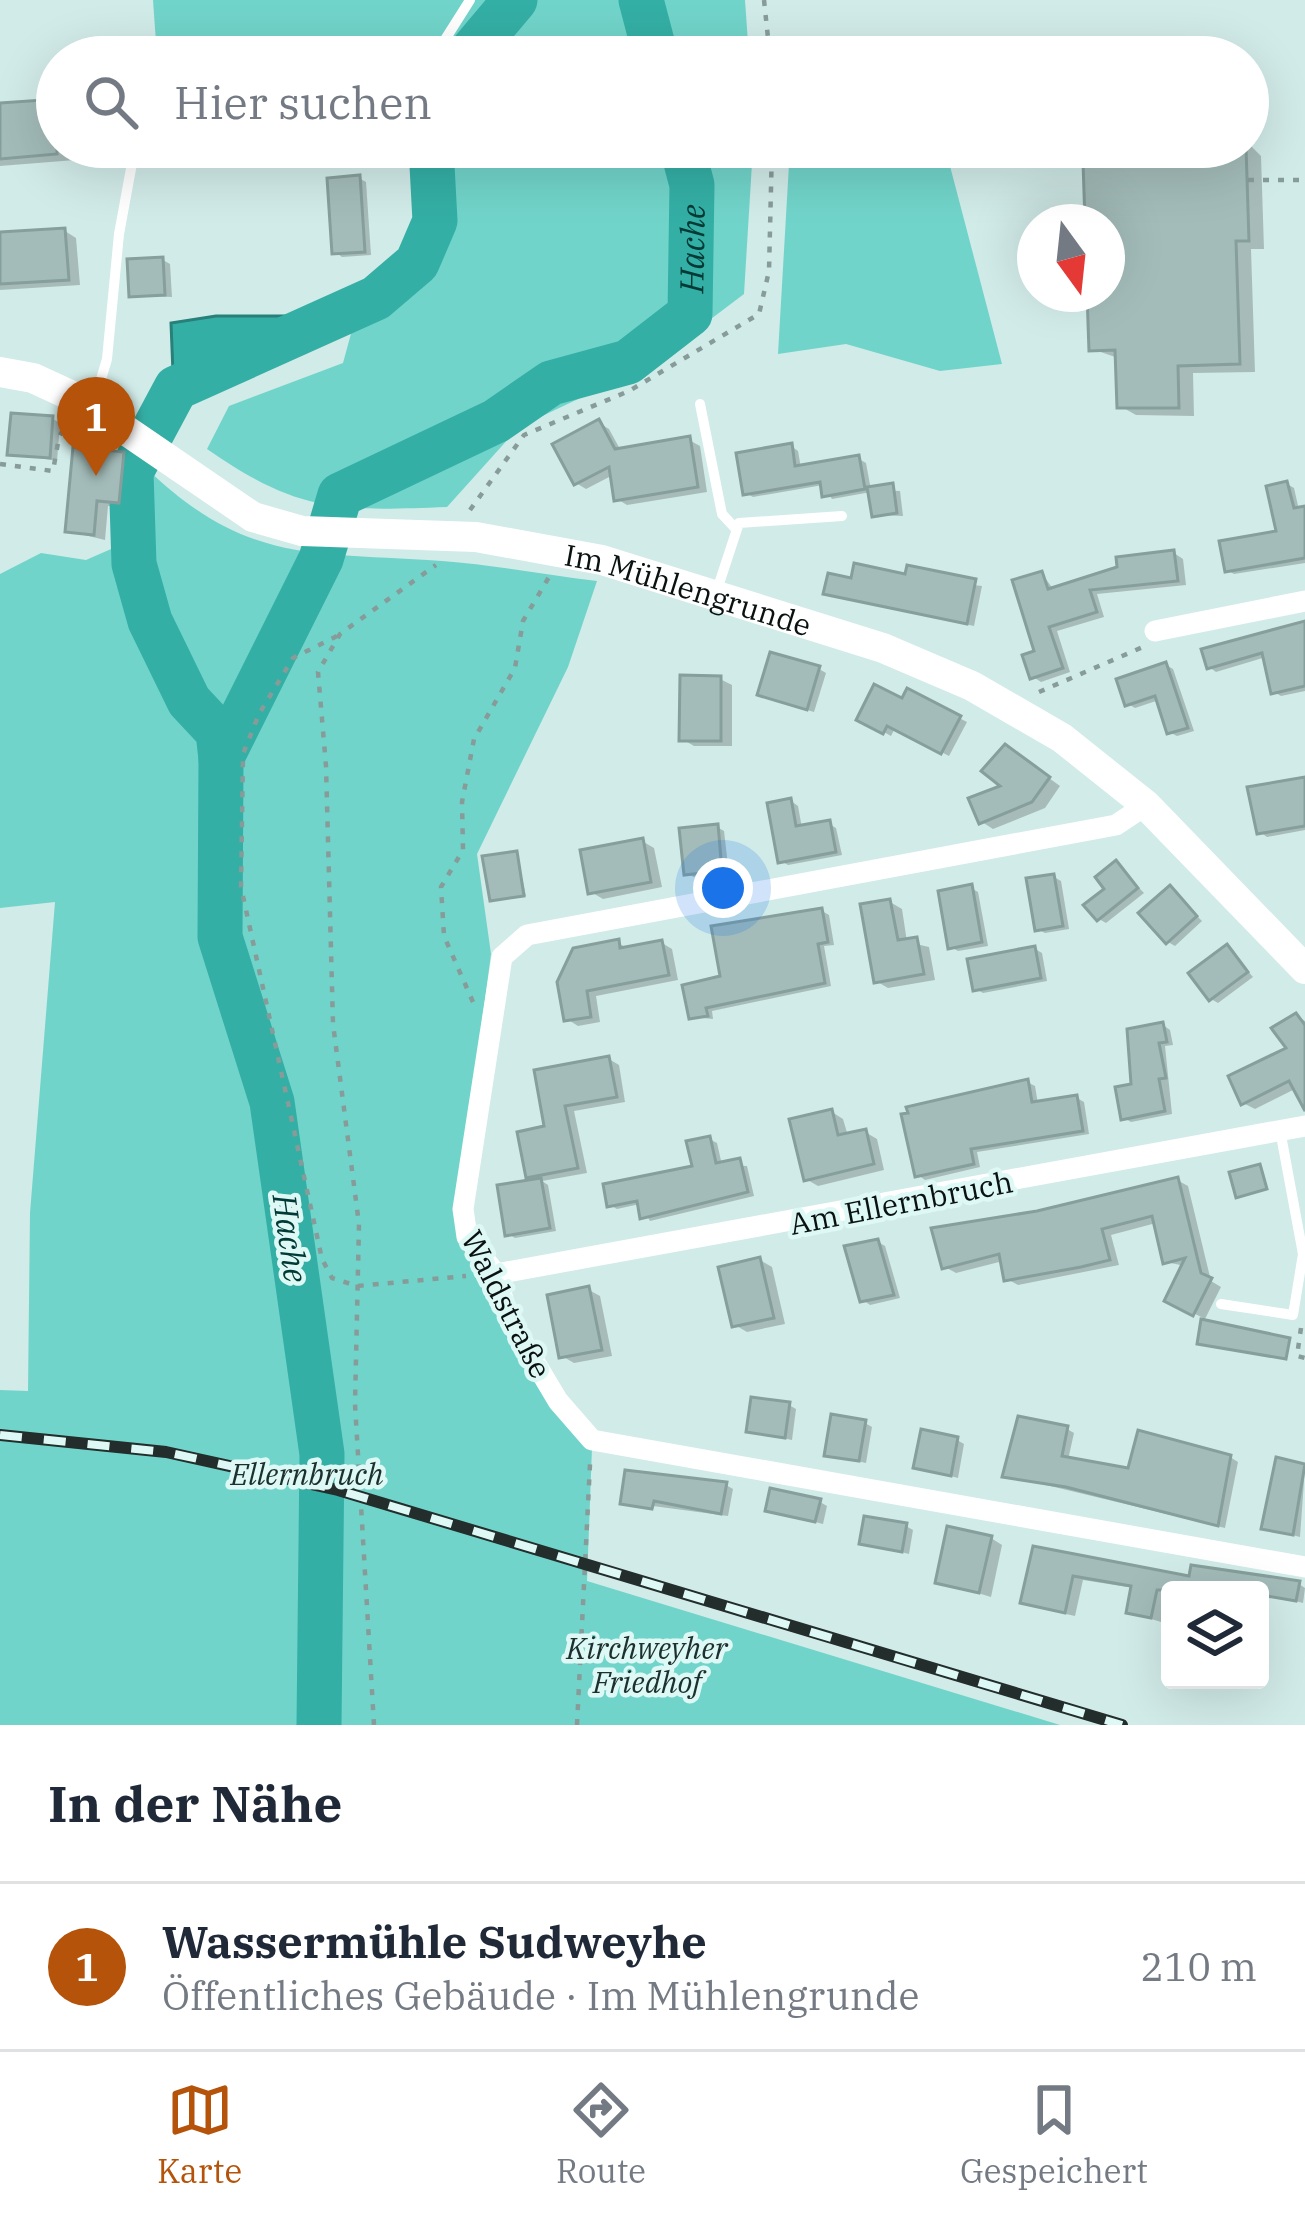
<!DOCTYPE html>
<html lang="de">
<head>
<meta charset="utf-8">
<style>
	:root { --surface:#fff; --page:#f2f2f3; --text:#1f2937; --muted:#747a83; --line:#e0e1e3; --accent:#b45309 }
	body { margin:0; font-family:"IBM Plex Serif",serif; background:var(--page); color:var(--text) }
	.controls { position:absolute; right:36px; bottom:36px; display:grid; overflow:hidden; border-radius:12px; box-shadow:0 12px 48px #0002 }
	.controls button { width:108px; height:108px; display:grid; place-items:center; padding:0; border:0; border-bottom:3px solid var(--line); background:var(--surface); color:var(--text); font:60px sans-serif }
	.compass { position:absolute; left:1017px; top:204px; width:108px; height:108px; border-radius:50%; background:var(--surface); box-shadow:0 12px 48px #0002; rotate:165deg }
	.you { position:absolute; left:723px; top:888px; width:42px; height:42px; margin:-30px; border:9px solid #fff; border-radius:50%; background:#1a73e8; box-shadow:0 0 0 18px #1a73e833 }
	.badge { display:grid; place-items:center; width:78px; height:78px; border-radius:50%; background:var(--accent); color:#fff; font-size:39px; font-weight:700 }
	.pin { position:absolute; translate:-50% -99px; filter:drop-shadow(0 3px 6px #0008) }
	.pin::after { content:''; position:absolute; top:63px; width:42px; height:36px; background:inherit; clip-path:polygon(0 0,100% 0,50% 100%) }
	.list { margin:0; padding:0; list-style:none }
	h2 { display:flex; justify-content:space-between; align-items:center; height:156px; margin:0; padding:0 48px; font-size:51px }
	h2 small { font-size:39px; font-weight:400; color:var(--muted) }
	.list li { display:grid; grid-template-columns:78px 1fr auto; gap:36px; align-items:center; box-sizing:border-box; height:168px; padding:0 48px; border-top:3px solid var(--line) }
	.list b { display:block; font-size:45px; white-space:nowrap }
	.list p { margin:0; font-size:39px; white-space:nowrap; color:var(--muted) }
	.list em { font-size:39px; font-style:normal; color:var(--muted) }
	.icon { flex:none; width:66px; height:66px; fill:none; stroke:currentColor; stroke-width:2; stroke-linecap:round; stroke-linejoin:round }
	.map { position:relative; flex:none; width:1305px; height:1725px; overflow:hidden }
	.search { position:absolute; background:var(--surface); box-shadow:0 12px 48px #0002; left:36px; right:36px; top:36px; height:132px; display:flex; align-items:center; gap:30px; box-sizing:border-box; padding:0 42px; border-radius:66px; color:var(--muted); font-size:45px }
	.sheet { height:324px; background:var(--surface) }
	nav { display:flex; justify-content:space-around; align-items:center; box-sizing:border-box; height:168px; border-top:3px solid var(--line); background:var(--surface); font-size:33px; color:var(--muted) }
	nav a { display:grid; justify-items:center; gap:6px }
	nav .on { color:var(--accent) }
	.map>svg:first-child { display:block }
	.green { fill:#71d4ca }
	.water { fill:#34afa5; stroke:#278079; stroke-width:3 }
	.shadow { fill:#0003 }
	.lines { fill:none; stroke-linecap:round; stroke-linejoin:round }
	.river { stroke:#34afa5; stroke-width:45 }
	.building { fill:#a3bcb9; stroke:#869f9c; stroke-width:3 }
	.path { stroke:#879b99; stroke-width:4.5; stroke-dasharray:6 9; stroke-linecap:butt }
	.lane { stroke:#fff; stroke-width:10 }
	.street { stroke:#fff; stroke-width:21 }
	.secondary { stroke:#fff; stroke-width:30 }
	.rail-casing { stroke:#222d2c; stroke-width:12 }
	.rail { stroke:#def9f5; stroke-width:8; stroke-dasharray:22; stroke-linecap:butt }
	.labels { text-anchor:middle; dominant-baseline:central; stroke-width:9; stroke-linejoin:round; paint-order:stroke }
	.street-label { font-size:30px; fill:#091211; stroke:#def9f5 }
	.park-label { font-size:30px; font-style:italic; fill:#1c312f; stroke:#def9f5 }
	.water-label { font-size:33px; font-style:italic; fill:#003935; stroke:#def9f5 }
</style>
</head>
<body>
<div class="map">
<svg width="1305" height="1725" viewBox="0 0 1305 1725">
	<rect width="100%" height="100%" fill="#d1ebe8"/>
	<g class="green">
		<path d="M 153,0 L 745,0 L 749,57 L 307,57 C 265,47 204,57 157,57 Z"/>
		<path d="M 431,147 L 753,147 L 744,294 L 650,365 L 519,427 L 447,507 C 338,511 299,513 207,449 L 229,406 L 343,363 L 355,319 L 434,258 L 446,203 Z"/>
		<polygon points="790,147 945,147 1002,364 940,371 846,344 778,354"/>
		<path d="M 146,468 C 247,565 313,552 442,561 C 494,565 546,575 597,581 L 568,667 L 477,854 L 491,954 L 457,1211 L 474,1261 L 502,1318 L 592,1448 L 587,1581 L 1060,1725 L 0,1725 L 0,1390 L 28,1391 L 30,1213 L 55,902 L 0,908 L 0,574 L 41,553 L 86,560 L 143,535 L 141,483 Z"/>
	</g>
	<polygon class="water" points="216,316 286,316 288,345 207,395 182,398 173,373 171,323"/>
	<g class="shadow">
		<polygon points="57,102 57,147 74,147 75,160 0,166 0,106"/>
		<polygon points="1248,143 1261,156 1264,249 1251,249 1255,372 1193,373 1194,416 1136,415 1120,406 1118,358 1092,349 1090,294 1107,294 1107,222 1088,222 1116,164 1171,147 1248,147"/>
		<polygon points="359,178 366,182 371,255 342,257 335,252"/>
		<polygon points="65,231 76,238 80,285 0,290 0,235"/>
		<polygon points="163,260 170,264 172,297 132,295"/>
		<polygon points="53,419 60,423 57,461 10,453"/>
		<polygon points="599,423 609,429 621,451 689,440 700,446 707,492 627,505 617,499 613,475 586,489 576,483"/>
		<polygon points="791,446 798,451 801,468 859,459 866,463 871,490 900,491 903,516 875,515 871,492 832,499 823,485 753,497 746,493"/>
		<polygon points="123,455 135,462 131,508 108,506 105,540 68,531"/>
		<polygon points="1287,484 1294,488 1299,510 1305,509 1305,563 1234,574 1227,570 1279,533"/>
		<polygon points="1174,553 1183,559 1186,585 1097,594 1104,617 1057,631 1070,672 1041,682 1032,676 1042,574 1054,590"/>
		<polygon points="907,577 982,586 974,626 827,593"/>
		<polygon points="1305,626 1305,691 1281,696 1274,692 1266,657 1216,672 1209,667"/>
		<polygon points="1166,665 1173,669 1194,731 1177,736 1169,732 1159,700 1135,708 1128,704"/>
		<polygon points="819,669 826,673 814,712 767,698"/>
		<polygon points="720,679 732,685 732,746 694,746 682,739"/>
		<polygon points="908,692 967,722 949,756 895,728 891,736 860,719 903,702"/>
		<polygon points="1017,755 1060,786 1045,808 993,829 982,822 1007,787"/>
		<polygon points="1305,780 1305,830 1267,837 1260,832"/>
		<polygon points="791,801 798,806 802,828 829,824 836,828 842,855 788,865 781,861"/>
		<polygon points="717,827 724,831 729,874 694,877 686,873"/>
		<polygon points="642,841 654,848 662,887 603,899 591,892"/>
		<polygon points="517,854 526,896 495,901 492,899"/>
		<polygon points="1116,864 1144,893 1106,923 1099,919"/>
		<polygon points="1054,877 1061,881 1069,929 1045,933 1037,929"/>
		<polygon points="971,888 978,892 988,946 958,951 951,947"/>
		<polygon points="1170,889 1202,921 1175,946 1168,942"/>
		<polygon points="890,902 902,909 907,942 929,947 935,980 888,988 876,981"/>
		<polygon points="822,911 829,915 834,945 824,946 831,986 712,1011 713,1019 692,1017 724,978"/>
		<polygon points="618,943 629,949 662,943 672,949 678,980 596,996 600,1022 578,1026 567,1019"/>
		<polygon points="1227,947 1253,977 1218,1003 1211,999"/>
		<polygon points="1035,949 1042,953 1047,981 983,993 976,989"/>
		<polygon points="1296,1016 1305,1021 1305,1097 1295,1089 1255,1109 1243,1103 1290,1049"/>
		<polygon points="1163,1025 1170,1030 1173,1045 1165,1046 1172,1114 1131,1122 1124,1118"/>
		<polygon points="609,1059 619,1065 625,1102 574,1111 587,1173 542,1181 548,1185 556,1231 515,1238 508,1234 538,1182 529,1176 548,1128 538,1072"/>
		<polygon points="1027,1082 1035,1086 1038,1104 1077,1098 1084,1102 1089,1134 977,1152 980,1167 925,1180 918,1175 911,1115"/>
		<polygon points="832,1112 843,1119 848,1136 865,1132 877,1139 884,1170 818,1186 806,1179"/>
		<polygon points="709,1139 717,1143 722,1165 747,1166 754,1196 650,1221 640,1204 617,1209 610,1205 696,1168"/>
		<polygon points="1177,1180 1188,1186 1211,1281 1221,1287 1205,1319 1168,1300 1185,1266 1166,1262 1156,1223 1111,1235 1119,1265 1018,1285 1007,1279 1003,1261 956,1273 945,1267 1038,1214"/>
		<polygon points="878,1242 885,1246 900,1298 870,1305 863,1300"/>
		<polygon points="760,1260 772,1267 785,1324 747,1332 735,1325"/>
		<polygon points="589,1290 600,1296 612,1356 574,1363 562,1356"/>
		<polygon points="789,1405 796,1409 792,1440 750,1431"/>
		<polygon points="865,1423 872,1427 866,1463 827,1454"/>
		<polygon points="1067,1429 1074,1433 1068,1460 1130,1471 1230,1457 1238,1462 1225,1528 1005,1475"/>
		<polygon points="957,1440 964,1444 958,1478 917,1467"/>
		<polygon points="1278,1460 1305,1467 1300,1537 1265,1528"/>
		<polygon points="726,1485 733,1489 728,1516 623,1502"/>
		<polygon points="820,1502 827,1506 823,1524 769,1510"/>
		<polygon points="906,1526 913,1530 909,1554 862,1542"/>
		<polygon points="991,1538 1002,1545 991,1597 938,1581"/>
		<polygon points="1035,1550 1170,1579 1161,1622 1129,1612 1134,1588 1083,1580 1075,1616 1034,1607 1024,1602"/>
		<polygon points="1299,1584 1305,1588 1303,1603 1264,1593"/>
	</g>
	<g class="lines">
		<g class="river">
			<polyline points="641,0 656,57"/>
			<polyline points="467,57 515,0"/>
			<polyline points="221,759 218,732 189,701 150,621 134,564 131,472 176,388 376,298 417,263 435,221 431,147"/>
			<path id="s1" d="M 319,1725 L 322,1454 L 272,1102 L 220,937 L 221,759 L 321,559 L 340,495 L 496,421 L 551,383 L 628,362 L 690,314 L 692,185 L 682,147"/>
		</g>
	</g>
	<g class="building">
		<polygon points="57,99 57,154 0,159 0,103"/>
		<polygon points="1112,147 1246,147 1249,241 1236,241 1240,364 1178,366 1179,408 1117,408 1115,350 1089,351 1087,294 1107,294 1107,222 1085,222 1083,162 1113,161"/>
		<polygon points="360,175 365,252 332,254 327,178"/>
		<polygon points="65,228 69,280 0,284 0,232"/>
		<polygon points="163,257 165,295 129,297 127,259"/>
		<polygon points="11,413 53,416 50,458 7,455"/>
		<polygon points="599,419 615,449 690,436 698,487 614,501 609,467 574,485 552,444"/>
		<polygon points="792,443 795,466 859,455 865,489 822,497 820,482 743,495 736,453"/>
		<polygon points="73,447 124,452 119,503 97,501 94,535 65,532"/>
		<polygon points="1287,481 1294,508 1305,506 1305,558 1225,572 1219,541 1276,531 1266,486"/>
		<polygon points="893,483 897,513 872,517 867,487"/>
		<polygon points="1174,550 1178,581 1090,590 1097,612 1049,627 1063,668 1030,679 1022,655 1034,651 1012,580 1042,571 1048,589 1117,567 1116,557"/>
		<polygon points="854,563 905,574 907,565 976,579 967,624 823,594 828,573 851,578"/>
		<polygon points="1305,621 1305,686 1271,694 1262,653 1207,669 1201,649"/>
		<polygon points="770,652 820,666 807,710 757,695"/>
		<polygon points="1166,662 1188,728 1167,734 1155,696 1125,706 1116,679"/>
		<polygon points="680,675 721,676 721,741 679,741"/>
		<polygon points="874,684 902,698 907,688 961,716 941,754 887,726 883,734 856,720"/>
		<polygon points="1005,744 1050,777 1032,802 979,824 968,798 1000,786 981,771"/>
		<polygon points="1305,777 1305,826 1257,834 1247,787"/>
		<polygon points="791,798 796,826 830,820 836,852 778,863 767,803"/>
		<polygon points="718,824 722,871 684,875 679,828"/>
		<polygon points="643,838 651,882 588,894 580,850"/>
		<polygon points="517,851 524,896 490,901 482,856"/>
		<polygon points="1116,860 1138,888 1097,921 1083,905 1104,889 1095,877"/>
		<polygon points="1054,874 1063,926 1035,931 1026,878"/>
		<polygon points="972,884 982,942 948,949 938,891"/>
		<polygon points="1170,885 1197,916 1166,944 1138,913"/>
		<polygon points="890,899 898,940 917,937 924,974 874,983 860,904"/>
		<polygon points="822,908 828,942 818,944 825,983 706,1008 708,1016 689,1019 682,985 720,976 711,926"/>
		<polygon points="619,939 620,948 662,940 669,975 587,991 591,1017 564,1021 557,982 573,948"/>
		<polygon points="1227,944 1248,972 1209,1001 1188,973"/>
		<polygon points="1035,946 1041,978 973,991 967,959"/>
		<polygon points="1296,1013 1305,1025 1305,1111 1289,1081 1241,1105 1228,1076 1286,1048 1271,1028"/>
		<polygon points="1163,1022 1167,1042 1159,1043 1166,1078 1159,1079 1165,1111 1121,1120 1115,1087 1131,1084 1127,1029"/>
		<polygon points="609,1056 617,1097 565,1106 578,1168 526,1178 517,1132 544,1126 534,1070"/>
		<polygon points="1028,1079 1032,1102 1077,1095 1083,1131 971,1149 974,1164 915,1177 901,1114 908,1113 906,1107"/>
		<polygon points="832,1109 838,1135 866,1129 874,1164 804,1181 789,1119"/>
		<polygon points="710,1136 716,1163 740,1158 748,1192 640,1219 637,1201 607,1207 603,1184 692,1166 686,1141"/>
		<polygon points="1260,1164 1267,1189 1236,1198 1229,1172"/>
		<polygon points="1178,1177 1201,1273 1212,1278 1193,1316 1164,1301 1185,1258 1163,1264 1152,1216 1102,1229 1110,1260 1081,1267 1004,1281 999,1254 942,1269 931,1228 1037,1211"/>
		<polygon points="541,1178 550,1228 505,1236 497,1185"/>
		<polygon points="878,1239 894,1295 860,1302 844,1246"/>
		<polygon points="760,1257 774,1318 732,1327 718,1267"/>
		<polygon points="589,1286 602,1350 559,1358 547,1295"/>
		<polygon points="1201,1319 1290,1338 1286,1359 1197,1344"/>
		<polygon points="751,1397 790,1402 785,1438 746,1432"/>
		<polygon points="831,1414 866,1420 859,1461 824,1456"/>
		<polygon points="1018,1416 1068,1426 1062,1456 1128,1468 1138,1430 1231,1455 1218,1526 1066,1487 1002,1477"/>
		<polygon points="921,1429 958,1437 951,1476 913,1468"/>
		<polygon points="1276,1457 1305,1464 1293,1535 1261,1529"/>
		<polygon points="625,1470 727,1482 721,1514 654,1501 652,1509 620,1504"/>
		<polygon points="770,1488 821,1499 815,1522 765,1511"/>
		<polygon points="864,1516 907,1523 902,1552 859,1544"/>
		<polygon points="947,1526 992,1536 979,1593 935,1583"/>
		<polygon points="1033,1546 1189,1576 1191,1565 1300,1581 1296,1601 1261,1595 1262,1590 1157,1590 1151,1618 1126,1613 1131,1586 1073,1576 1065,1613 1020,1603"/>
	</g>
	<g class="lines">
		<g class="path">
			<polyline points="764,0 770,57"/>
			<polyline points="1248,180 1305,180"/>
			<polyline points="0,464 53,471 59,437 68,420"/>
			<polyline points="470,510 524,435 629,391 759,314 769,271 772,147"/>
			<polyline points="337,636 293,658 259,714 243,754 241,887 322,1259 332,1278 357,1286 466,1276"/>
			<polyline points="1039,692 1143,647"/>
			<polyline points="473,1002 444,936 441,887 463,850 462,802 474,739 515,668 523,621 549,577"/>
			<polyline points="1301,1328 1297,1356 1305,1358"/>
			<polyline points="374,1725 355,1404 359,1224 333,1024 326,766 318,672 340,634 436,565"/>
			<polyline points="577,1725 590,1464"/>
		</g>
		<g class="lane">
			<polyline points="434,57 470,0"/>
			<polyline points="86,398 99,386 107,359 119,234 135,147"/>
			<polyline points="700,404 722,514 736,529"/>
			<polyline points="717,590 739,523 842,516"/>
			<polyline points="1221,1304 1293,1315 1303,1254 1280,1130"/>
		</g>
		<g class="street">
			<polyline points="1155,631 1305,601"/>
			<polyline points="1146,805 1116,825 527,935 502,957 463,1209 467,1237 496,1274 508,1317 558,1401 592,1440 1305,1567"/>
			<polyline points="496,1274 1305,1126"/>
		</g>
		<path class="secondary" id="s2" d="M 0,372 L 33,378 L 83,401 L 253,517 L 302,531 L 476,537 L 602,560 L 883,648 L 972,686 L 1062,738 L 1146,805 L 1305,969"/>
		<g class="rail-casing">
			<polyline id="rail" points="0,1435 166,1452 338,1490 1122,1725"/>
		</g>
		<use href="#rail" class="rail"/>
	</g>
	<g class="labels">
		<g class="street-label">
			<text stroke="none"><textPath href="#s2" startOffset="738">Im Mühlengrunde</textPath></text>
			<text transform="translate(901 1202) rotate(-11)">Am Ellernbruch</text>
			<text transform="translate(507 1304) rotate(63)">Waldstraße</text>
		</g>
		<g class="park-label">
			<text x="307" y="1473">Ellernbruch</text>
			<text x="647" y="1647">Kirchweyher<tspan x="647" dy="34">Friedhof</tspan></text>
		</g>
		<g class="water-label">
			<text stroke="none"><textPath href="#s1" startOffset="1731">Hache</textPath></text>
			<text transform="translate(291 1238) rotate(82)">Hache</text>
		</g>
	</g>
</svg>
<div class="controls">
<button><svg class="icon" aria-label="layers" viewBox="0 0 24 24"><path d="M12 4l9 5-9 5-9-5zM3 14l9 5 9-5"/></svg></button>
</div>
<svg class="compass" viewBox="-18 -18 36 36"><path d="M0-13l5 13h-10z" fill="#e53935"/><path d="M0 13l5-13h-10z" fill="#747a83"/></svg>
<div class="you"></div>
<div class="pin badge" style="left:96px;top:476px">1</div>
<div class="search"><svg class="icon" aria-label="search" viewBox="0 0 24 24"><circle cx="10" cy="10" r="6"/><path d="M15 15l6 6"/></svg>Hier suchen</div>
</div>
<section class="sheet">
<h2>In der Nähe<small></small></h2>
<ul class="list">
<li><span class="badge">1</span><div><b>Wassermühle Sudweyhe</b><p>Öffentliches Gebäude · Im Mühlengrunde</p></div><em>210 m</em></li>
</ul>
</section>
<nav>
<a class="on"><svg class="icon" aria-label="map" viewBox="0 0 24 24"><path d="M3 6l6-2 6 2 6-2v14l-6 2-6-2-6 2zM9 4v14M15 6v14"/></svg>Karte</a>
<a><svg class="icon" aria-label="directions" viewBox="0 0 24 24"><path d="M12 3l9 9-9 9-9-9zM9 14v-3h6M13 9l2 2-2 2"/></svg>Route</a>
<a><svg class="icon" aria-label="saved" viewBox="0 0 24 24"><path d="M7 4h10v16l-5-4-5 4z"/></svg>Gespeichert</a>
</nav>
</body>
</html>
